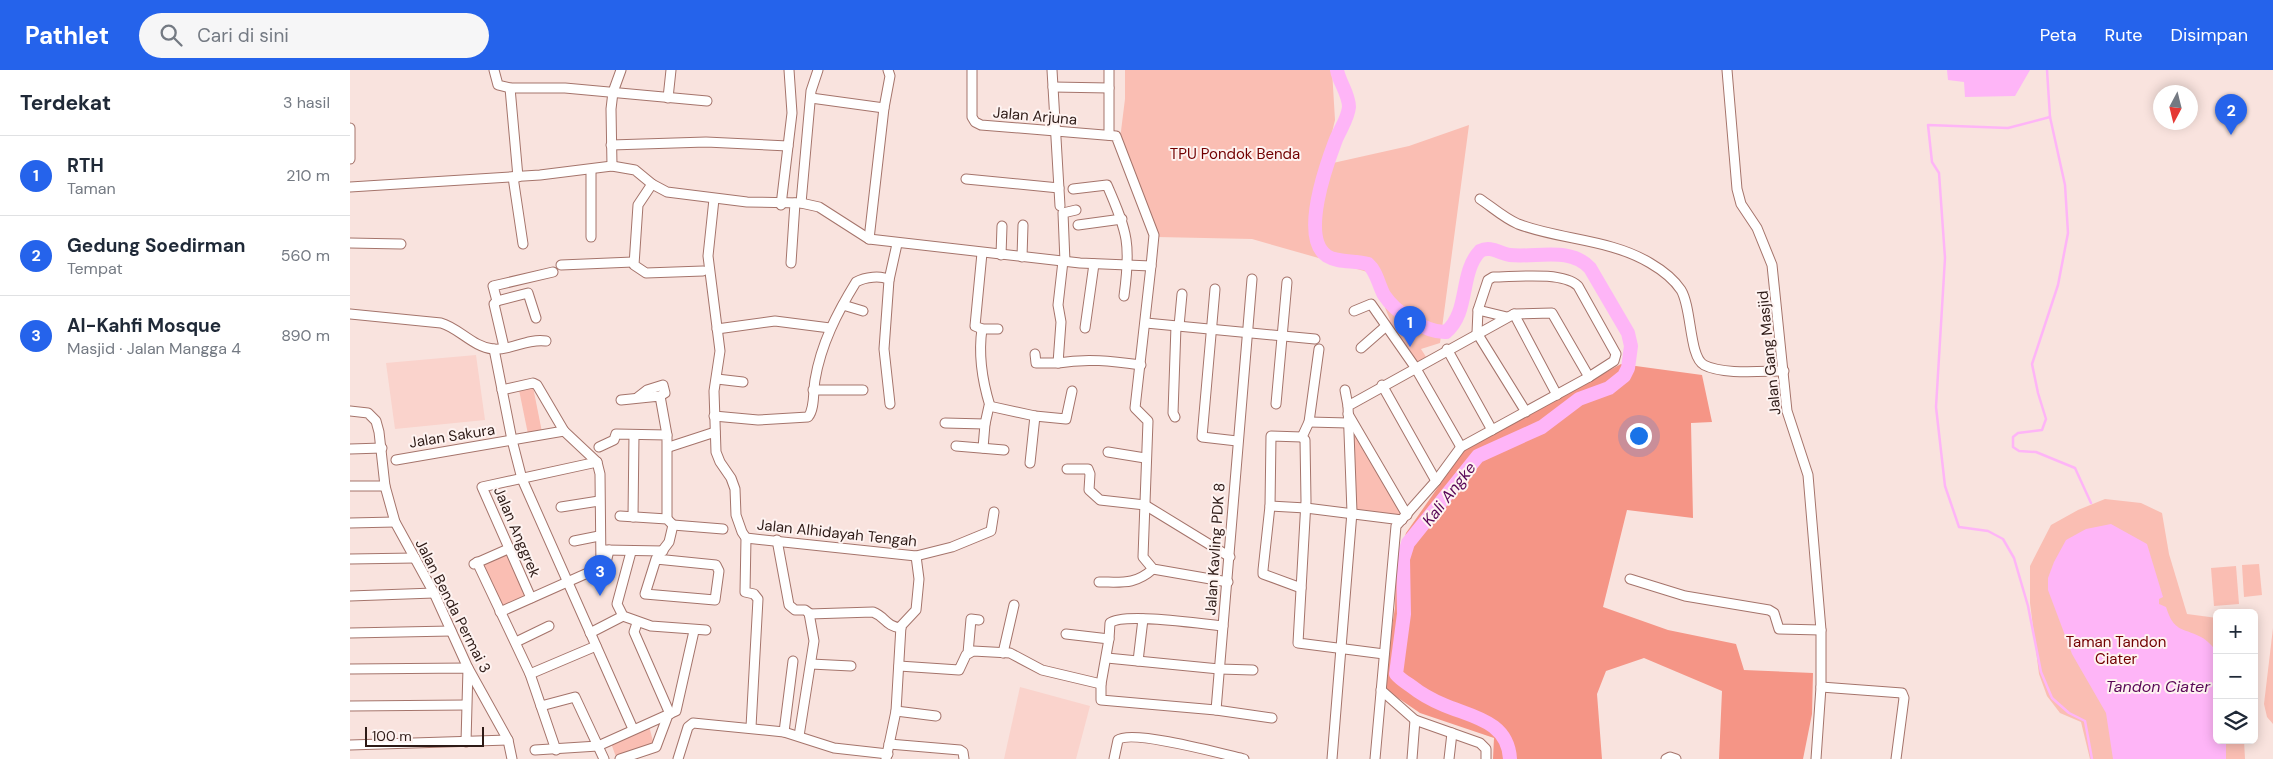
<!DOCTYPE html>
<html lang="id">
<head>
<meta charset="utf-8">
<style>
	:root { --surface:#fff; --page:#f6f6f7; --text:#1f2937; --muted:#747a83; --line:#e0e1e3; --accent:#2563eb }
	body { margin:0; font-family:"DM Sans",sans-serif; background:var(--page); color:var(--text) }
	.controls { position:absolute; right:15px; bottom:15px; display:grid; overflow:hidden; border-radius:8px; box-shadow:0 2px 12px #0003 }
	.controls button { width:45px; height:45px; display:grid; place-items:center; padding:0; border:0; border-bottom:1px solid var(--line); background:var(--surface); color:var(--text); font:25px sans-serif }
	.compass { position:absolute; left:1803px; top:15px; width:45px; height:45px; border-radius:50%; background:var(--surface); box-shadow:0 2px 12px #0003; rotate:187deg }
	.scale { position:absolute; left:15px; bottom:12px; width:119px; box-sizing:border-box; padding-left:5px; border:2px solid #2d1a16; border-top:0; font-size:14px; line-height:18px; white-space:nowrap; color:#2d1a16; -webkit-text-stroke:4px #fef3f1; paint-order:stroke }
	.you { position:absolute; left:1288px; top:365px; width:18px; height:18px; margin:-12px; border:4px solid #fff; border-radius:50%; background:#1a73e8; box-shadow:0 0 0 8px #1a73e833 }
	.badge { display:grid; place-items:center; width:32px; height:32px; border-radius:50%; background:var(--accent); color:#fff; font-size:16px; font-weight:700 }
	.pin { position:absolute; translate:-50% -41px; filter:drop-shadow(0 1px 2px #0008) }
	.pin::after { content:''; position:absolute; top:26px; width:18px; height:15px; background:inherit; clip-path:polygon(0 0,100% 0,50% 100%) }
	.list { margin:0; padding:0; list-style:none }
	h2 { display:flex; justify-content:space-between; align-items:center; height:65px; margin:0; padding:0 20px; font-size:21px }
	h2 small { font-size:16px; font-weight:400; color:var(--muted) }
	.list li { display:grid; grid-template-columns:32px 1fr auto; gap:15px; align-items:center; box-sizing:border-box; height:80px; padding:0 20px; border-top:1px solid var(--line) }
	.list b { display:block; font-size:19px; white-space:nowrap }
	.list p { margin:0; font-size:16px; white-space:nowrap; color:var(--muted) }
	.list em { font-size:16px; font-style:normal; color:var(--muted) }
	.icon { flex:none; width:28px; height:28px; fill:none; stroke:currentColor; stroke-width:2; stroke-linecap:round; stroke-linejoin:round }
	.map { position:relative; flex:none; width:1923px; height:689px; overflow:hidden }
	header { display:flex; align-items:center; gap:30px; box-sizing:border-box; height:70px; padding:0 25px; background:var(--accent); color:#fff }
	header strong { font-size:24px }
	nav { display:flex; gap:28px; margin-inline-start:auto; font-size:18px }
	.search { width:350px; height:45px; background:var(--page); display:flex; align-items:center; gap:12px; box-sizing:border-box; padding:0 18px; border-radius:28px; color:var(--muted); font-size:19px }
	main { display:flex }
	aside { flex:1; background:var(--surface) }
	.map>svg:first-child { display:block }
	.built { fill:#fad3cc }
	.green { fill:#fabeb3 }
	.forest { fill:#f59586 }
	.water { fill:#feb5f7 }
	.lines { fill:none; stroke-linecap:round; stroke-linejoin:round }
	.stream { stroke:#feb5f7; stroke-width:2.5 }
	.river { stroke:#feb5f7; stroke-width:14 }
	.minor-casing { stroke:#a5746b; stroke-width:11 }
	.minor { stroke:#fff; stroke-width:9 }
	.labels { text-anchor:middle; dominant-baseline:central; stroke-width:4; stroke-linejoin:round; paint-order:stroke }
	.street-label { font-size:15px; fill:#2d1a16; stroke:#fef3f1 }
	.park-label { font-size:15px; fill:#710000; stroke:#fef3f1 }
	.water-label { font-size:16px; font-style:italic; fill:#590757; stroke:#fef3f1 }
</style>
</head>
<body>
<header>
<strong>Pathlet</strong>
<div class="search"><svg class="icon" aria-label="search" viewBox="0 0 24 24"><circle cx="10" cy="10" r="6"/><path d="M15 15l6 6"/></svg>Cari di sini</div>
<nav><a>Peta</a><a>Rute</a><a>Disimpan</a></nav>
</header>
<main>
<aside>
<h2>Terdekat<small>3 hasil</small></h2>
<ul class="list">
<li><span class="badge">1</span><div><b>RTH</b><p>Taman</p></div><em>210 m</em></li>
<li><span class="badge">2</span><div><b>Gedung Soedirman</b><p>Tempat</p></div><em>560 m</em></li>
<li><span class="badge">3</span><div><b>Al-Kahfi Mosque</b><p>Masjid · Jalan Mangga 4</p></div><em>890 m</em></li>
</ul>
</aside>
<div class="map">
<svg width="1923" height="689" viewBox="0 0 1923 689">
	<rect width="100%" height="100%" fill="#f9e3de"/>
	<g class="built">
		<polygon points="126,285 135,350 45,359 36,293"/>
		<polygon points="670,617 740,636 726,689 654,689"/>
	</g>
	<g class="green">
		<polygon points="775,0 982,0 985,50 974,95 1059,76 1119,55 1090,273 1071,279 1078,290 1063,295 1036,252 1040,250 1021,203 902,169 807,167 770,69 775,29"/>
		<polygon points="183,317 192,362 178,364 169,320"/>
		<polygon points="1001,349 1057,445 1002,442"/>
		<polygon points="1755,429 1791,433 1812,443 1819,484 1837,544 1867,548 1867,670 1894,670 1895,689 1740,689 1731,652 1710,643 1697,626 1689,604 1680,533 1680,496 1701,455 1728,440"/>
		<polygon points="157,482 178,526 151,539 131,494"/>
		<polygon points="1909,494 1912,525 1894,527 1892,495"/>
		<polygon points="1886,496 1889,534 1864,536 1861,498"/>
		<polygon points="1923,558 1923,654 1917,647 1914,634"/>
		<polygon points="299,656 304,675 266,687 261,673"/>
	</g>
	<polygon class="forest" points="1271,294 1352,305 1362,352 1341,353 1343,448 1277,440 1253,537 1318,560 1386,574 1394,600 1463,603 1462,644 1453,689 1369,689 1372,621 1294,588 1256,601 1247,624 1252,689 1143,689 1144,668 1070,643 1032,617 1045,538 1046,498 1056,463 1114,380"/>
	<g class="water">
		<polygon points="1597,0 1680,0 1665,26 1615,27 1614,12 1598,10"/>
		<path d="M 1761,454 L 1797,474 L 1813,527 L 1809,529 L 1809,534 L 1816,537 C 1824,562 1831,557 1851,567 C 1857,570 1862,576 1867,581 L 1867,670 L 1876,670 L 1876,689 L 1763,689 L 1756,643 L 1722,584 L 1698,520 L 1698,508 L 1704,492 L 1716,470 L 1736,459 Z"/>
	</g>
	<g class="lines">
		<g class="stream">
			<polyline points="1697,0 1700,47 1715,115 1718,163 1708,215 1682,294 1688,323 1696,349 1692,360 1668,363 1663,367 1663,377 1669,381 1686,382 1725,398 1741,433"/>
			<polyline points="1700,47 1658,58 1578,55 1582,92 1589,103 1595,188 1586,337 1595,416 1609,457 1638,461 1653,469 1664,488 1678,536 1691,602 1702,628 1719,643 1735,651 1742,689"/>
		</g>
		<path class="river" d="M 987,0 C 989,12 999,24 999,37 C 998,49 989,61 985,72 C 976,96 950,168 977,186 C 988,193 1005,190 1018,194 C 1027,202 1028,214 1034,225 C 1045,242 1076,263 1096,262 C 1120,242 1109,203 1130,181 C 1141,175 1150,184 1160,185 C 1186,188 1220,176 1240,198 L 1278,263 L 1281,276 L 1278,298 L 1274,306 L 1259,318 L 1229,329 L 1192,357 L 1128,386 L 1058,473 L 1053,489 L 1054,544 L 1046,604 C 1050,609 1055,612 1061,616 C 1071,624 1082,630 1094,635 C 1122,647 1158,651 1160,689"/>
		<g class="minor-casing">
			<g id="minor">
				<polyline points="144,0 148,15 160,18 215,18 357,31"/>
				<polyline points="702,0 710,136"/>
				<polyline points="1377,0 1387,119 1391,134 1407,158 1422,195 1437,341 1458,405 1471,560 1471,617 1466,689"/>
				<polyline points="703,17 759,18"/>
				<polyline points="160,18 168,107"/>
				<polyline points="318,28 321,0"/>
				<polyline points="461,28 534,38"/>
				<polyline points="0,58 0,89"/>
				<polyline points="759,65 759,0"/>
				<polyline points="261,75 356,72 438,76"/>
				<polyline points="262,96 261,39 263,22 271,0"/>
				<polyline points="241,100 241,167"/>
				<polyline points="163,107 173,174"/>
				<polyline points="616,109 709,118"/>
				<polyline points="302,114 288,135 284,195 296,203 353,201"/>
				<polyline points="0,117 190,105 262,96 285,100 302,114 317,122 397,132 451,133 469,137 519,169 730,193 801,196 804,165 766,66 631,55 625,52 622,47 622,0"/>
				<path d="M 723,119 L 757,115 C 778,163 781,175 774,226"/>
				<polyline points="364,129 358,186 370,281 364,321 366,382 370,392 381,408 385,419 386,445 392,462 396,468 395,522 404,524 408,529 401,657"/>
				<path d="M 1130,129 C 1142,137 1154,148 1168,154 C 1210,170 1260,169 1300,193 C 1312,200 1323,208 1331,220 C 1342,238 1339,287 1354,295 C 1373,305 1412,301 1434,301"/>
				<polyline points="451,133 461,21 468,0"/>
				<polyline points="431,135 442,43 439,0"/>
				<polyline points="728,155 772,149"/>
				<polyline points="519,169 534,38 540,6 538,0"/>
				<polyline points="0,173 51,174"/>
				<polyline points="632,183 625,256 632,259 648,259"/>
				<polyline points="651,185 652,156"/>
				<polyline points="672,187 673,155"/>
				<path d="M 713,191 L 708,235 L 711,252 L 708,293 C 736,288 762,291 791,295"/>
				<polyline points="715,192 713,143 726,140"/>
				<polyline points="441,193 445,133"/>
				<polyline points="211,195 283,192"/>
				<polyline points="801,196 785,338 798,351 793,487 803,499 878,512"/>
				<polyline points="902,209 866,640 922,648"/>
				<polyline points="539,210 547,174"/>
				<polyline points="865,219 852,367 887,371"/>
				<polyline points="147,231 144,234 154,277"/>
				<polyline points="493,235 513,241"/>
				<polyline points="1128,240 1157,247"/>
				<polyline points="1004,241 1021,234 1065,297 1111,377"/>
				<path d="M 0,244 L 91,253 C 109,258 123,277 143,279 C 160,281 177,268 196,271"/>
				<polyline points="1164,244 1207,325"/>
				<polyline points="186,248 178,223 147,231 143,216 203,202"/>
				<polyline points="796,253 965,269"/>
				<polyline points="829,256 832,224"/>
				<polyline points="735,258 744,194"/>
				<polyline points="367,259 425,251 480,258"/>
				<path d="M 632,259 C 628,286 632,310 640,336"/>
				<polyline points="1011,278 1035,257"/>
				<polyline points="144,279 162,370 172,409 283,659"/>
				<polyline points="969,279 959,352 952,367 955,370 956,431 948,573 1034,584"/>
				<polyline points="1097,279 1142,360"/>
				<polyline points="685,284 686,293 708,293"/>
				<polyline points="367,309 393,312"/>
				<polyline points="1032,315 1086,411"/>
				<polyline points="152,320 183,313 187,315 214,361 247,392 250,404 251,497"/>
				<polyline points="463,320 513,320"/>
				<polyline points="995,320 998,336"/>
				<polyline points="288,327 297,320 313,315 315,323 310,326"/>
				<polyline points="271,330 310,326 317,365"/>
				<polyline points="926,334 937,212"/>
				<polyline points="0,341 18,343 26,351 29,362 35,416 45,452 84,523 118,598 158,670 162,689"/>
				<polyline points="998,344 1057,445"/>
				<path d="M 364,346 L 408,350 L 458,347 C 465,339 463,321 465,310 C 471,274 487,243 506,212 C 515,207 531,205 539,210 L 534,279 L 540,334"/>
				<polyline points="825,347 823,343 826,256"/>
				<polyline points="959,352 998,353"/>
				<polyline points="595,353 635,354"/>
				<polyline points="606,376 654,380"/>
				<polyline points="249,377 264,370 266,364 317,365 317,449"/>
				<polyline points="319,377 365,362"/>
				<polyline points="633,378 635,354 639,336 685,346 716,349 722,321"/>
				<polyline points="0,379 32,378"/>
				<polyline points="758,382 795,388"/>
				<polyline points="46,390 214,361"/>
				<polyline points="680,393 685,346"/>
				<polyline points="717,399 738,399 740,404 739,420 750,430 795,435 880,487"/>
				<polyline points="0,416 35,416"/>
				<polyline points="920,436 956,438 1052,450"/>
				<polyline points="211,437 249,431"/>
				<polyline points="270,446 317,449 323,455 319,472 306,489 295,524 365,530 369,501 366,495 306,489"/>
				<polyline points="283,447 284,365"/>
				<polyline points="0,453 45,452"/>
				<polyline points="323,455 373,459"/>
				<polyline points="396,468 566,486 602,477 641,461 644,442"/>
				<polyline points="427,470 439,535 445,540 455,540 459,543 464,571 449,666"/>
				<polyline points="224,471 249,466"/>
				<polyline points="255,480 313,481"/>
				<polyline points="281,482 267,534 273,546 301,556 356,560"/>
				<polyline points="0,489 65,488"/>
				<polyline points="127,492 180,604 206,680"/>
				<polyline points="124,494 158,479"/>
				<polyline points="1280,509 1335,526 1419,540 1424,543 1429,559 1471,560"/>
				<path d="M 749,512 C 772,512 785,515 803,499"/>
				<polyline points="951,518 913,504 913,500 920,436 921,366 952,367"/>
				<polyline points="0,526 84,523"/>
				<polyline points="181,528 132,417 247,392"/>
				<polyline points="150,542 251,497 256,493 259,480"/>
				<path d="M 459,544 L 523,542 C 536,547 535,556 551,558"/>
				<polyline points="287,553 284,562 320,644"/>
				<polyline points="0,563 101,561"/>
				<polyline points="240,563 273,546"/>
				<polyline points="716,564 759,569 751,614 751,630 866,640"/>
				<path d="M 759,569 L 760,553 C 773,542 853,554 873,556"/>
				<polyline points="166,572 199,556"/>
				<polyline points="618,583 621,549 629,550"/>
				<polyline points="653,583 664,535"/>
				<polyline points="757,588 869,599 903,600"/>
				<polyline points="788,591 793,549"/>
				<polyline points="461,594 501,596"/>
				<polyline points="549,596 609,600 616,585 623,581 660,583 692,600 751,614"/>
				<polyline points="0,599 118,598 116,672"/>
				<polyline points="180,604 246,576"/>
				<polyline points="1471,617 1552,623 1554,628 1546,689"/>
				<polyline points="1031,620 1065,650 1130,673 1136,679 1136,689"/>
				<polyline points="0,636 116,635"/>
				<polyline points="191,636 225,627 254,689"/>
				<polyline points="546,641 586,646"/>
				<polyline points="434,662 443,591"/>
				<polyline points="539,674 610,680 613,682 614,689"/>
				<polyline points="0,675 158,670"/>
				<polyline points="185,680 248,676 326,641 344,561"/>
				<polyline points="270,689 306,677 318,645"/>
				<polyline points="328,689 338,657 343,653 434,662 484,678 538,684"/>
				<polyline points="536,689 546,641 551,556 566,540 569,509 566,486"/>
				<path d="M 764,689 L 768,670 C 781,659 873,684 894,689"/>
				<polyline points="982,689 1002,442 998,336 1164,244 1202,243 1239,307"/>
				<path d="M 1025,689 L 1046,456 L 1086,411 L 1111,377 L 1239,307 L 1264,291 L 1266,284 L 1228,216 C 1212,201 1165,207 1143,207 L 1138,210 L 1128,240 L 1127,263 L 1176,342"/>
				<polyline points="1062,689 1065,650"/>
				<polyline points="1099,689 1102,663"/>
				<polyline points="1316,689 1320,687 1326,689"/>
			</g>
		</g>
		<use href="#minor" class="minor"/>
	</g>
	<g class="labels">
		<g class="street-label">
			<text transform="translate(685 46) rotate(5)">Jalan Arjuna</text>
			<text transform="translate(1419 283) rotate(-96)">Jalan Gang Masjid</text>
			<text transform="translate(102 366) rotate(-9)">Jalan Sakura</text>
			<text transform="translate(167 462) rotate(67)">Jalan Anggrek</text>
			<text transform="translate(487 463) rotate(6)">Jalan Alhidayah Tengah</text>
			<text transform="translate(865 479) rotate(-86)">Jalan Kavling PDK 8</text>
			<text transform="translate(103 536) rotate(63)">Jalan Benda Permai 3</text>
		</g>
		<g class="park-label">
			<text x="885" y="84">TPU Pondok Benda</text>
			<text x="1766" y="572">Taman Tandon<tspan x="1766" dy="17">Ciater</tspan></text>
		</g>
		<g class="water-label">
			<text transform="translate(1099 424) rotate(-52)">Kali Angke</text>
			<text x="1808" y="616">Tandon Ciater</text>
		</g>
	</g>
</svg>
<div class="controls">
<button>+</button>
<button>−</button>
<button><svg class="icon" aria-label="layers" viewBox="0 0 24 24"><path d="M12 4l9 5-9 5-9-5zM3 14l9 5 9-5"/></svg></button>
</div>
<svg class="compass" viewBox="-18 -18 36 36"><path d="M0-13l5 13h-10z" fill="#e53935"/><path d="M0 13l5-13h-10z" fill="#747a83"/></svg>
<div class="scale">100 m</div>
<div class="you"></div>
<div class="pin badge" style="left:1060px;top:277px">1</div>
<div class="pin badge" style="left:1881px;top:65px">2</div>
<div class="pin badge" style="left:250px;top:526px">3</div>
</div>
</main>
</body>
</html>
